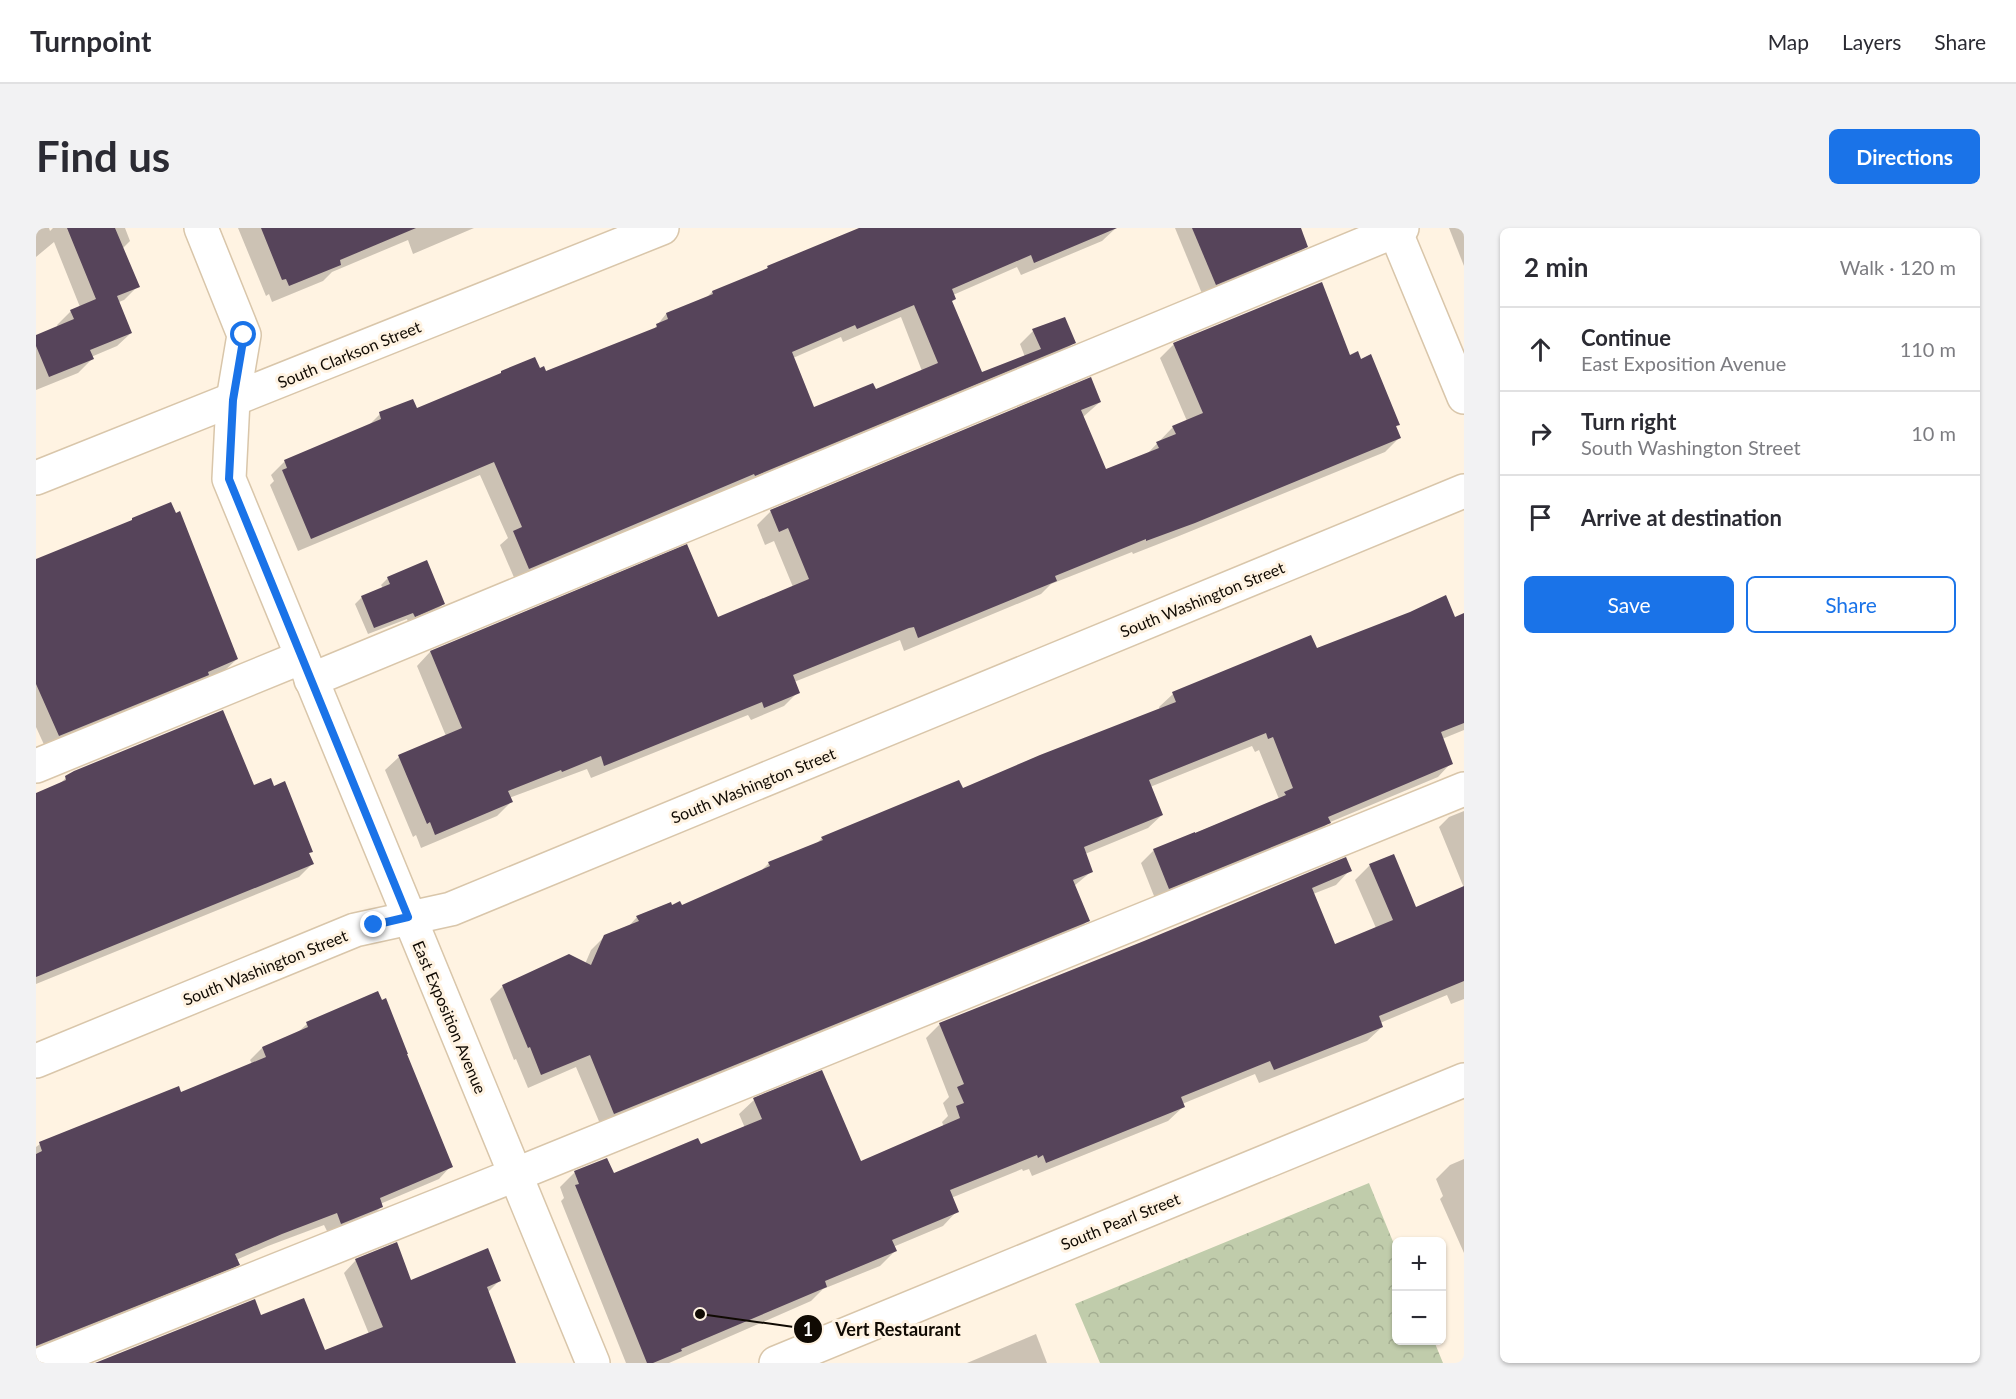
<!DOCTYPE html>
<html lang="en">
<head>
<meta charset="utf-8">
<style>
	:root { --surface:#fff; --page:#f2f2f3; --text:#2b2b33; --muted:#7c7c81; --line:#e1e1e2; --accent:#1a73e8 }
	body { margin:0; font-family:Lato,sans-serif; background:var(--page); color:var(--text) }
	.controls { position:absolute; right:18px; bottom:18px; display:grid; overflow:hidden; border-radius:9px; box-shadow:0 2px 4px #0004 }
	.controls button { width:54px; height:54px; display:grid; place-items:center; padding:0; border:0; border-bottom:2px solid var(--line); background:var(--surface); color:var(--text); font:30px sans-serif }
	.stop { position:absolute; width:18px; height:18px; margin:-14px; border:4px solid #1a73e8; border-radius:50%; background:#fff }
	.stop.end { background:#1a73e8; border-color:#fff; box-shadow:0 2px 6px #0008 }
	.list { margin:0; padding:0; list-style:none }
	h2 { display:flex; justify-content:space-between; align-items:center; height:78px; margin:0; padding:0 24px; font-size:26px }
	h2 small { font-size:20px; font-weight:400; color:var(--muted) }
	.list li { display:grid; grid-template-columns:39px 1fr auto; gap:18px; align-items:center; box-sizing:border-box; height:84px; padding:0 24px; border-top:2px solid var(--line) }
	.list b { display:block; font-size:22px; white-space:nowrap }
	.list p { margin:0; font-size:20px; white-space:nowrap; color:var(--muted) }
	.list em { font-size:20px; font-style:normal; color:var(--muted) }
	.actions { display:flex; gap:12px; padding:18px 24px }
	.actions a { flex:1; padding:14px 0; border:2px solid var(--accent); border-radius:9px; text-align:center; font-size:21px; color:var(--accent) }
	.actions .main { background:var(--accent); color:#fff }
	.icon { flex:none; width:33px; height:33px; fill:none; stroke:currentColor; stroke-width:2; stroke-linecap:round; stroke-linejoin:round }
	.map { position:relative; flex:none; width:1428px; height:1135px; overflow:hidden; border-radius:9px }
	header { display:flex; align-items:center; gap:36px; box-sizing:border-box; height:84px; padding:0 30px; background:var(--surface); border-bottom:2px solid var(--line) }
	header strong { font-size:28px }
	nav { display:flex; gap:33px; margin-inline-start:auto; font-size:21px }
	.intro { display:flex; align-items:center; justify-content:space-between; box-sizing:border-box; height:144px; padding:0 36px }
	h1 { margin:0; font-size:42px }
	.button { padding:15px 27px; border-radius:9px; background:var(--accent); color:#fff; font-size:21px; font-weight:700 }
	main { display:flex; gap:36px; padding:0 36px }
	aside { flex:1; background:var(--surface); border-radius:9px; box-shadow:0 2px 4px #0004 }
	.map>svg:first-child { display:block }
	.forest { fill:url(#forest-crowns) }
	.shadow { fill:#0003; fill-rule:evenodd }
	.building { fill:#56445a; fill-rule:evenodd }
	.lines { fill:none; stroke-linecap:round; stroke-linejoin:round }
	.minor-casing { stroke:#d9c6aa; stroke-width:36 }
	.minor { stroke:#fff; stroke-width:33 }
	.route { stroke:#1a73e8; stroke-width:8 }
	.labels { text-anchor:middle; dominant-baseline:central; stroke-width:6; stroke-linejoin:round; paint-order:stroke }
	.street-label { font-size:16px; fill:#100a03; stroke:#fff3e2 }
	.leader { fill:none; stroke:#100a03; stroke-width:2 }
	.callout-dot { fill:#100a03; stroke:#fff3e2; stroke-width:2 }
	.mark-label { font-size:18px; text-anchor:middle; font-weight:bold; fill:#fff }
	.callout-label { font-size:18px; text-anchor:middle; font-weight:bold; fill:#100a03; stroke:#fff3e2; stroke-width:6; stroke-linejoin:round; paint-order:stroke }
</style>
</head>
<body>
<header>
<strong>Turnpoint</strong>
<nav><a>Map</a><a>Layers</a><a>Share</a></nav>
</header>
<div class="intro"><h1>Find us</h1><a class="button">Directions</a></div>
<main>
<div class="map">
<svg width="1428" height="1135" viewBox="0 0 1428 1135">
	<defs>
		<pattern id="forest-crowns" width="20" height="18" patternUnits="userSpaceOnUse" patternTransform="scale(1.5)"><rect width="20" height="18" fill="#c0ccab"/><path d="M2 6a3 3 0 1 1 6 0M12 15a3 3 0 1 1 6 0" fill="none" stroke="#a4ae92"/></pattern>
	</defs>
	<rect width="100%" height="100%" fill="#fff3e2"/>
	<polygon class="forest" points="1333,955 1360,1021 1360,1112 1398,1113 1407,1135 1064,1135 1039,1076"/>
	<g class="shadow">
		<polygon points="0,0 13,0 14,3 17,0 89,0 94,13 86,21 102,58 88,72 83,74 95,105 81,118 55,129 56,131 42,145 0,162 0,108 22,99 21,97 35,83 44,79 18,14 0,29"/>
		<polygon points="202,0 438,0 377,26 372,12 296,44 287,53 236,74 233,66 230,68"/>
		<path d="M 834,0 L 1080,0 L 1066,13 L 985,47 L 981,39 L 917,67 L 915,74 L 945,146 L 989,129 L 984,116 L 997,103 L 1038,114 L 1025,128 L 480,354 L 464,317 L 472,310 L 444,247 L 262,323 L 234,257 L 238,253 L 235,247 L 249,233 L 331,199 L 344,186 L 380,182 L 503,142 L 510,145 L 618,101 L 630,86 L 670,70 L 676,64 L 728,43 L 732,39 ZM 865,89 L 886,143 L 839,163 L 777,181 L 757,130 L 805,109 L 807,114 Z"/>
		<polygon points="1139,0 1264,0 1271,18 1258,31 1167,68"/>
		<polygon points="1413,0 1428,0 1428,38"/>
		<polygon points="1138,116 1313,128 1362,196 1359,200 1363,210 1349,224 1143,308 1097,326 1096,324 1015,356 1005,366 868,423 864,412 758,454 762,464 748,478 715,492 712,487 555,550 551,541 473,570 475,574 461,588 385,620 380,607 377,609 349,542 363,529 410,508 381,438 394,424 651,318 681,391 757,359 738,313 729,317 721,297 735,283 1064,174 1047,189 1069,243 1110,227 1137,199 1151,193 1124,130"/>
		<polygon points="0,334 201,431 187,444 10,521 0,499"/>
		<polygon points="352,350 407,376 401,382 372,394 371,391 332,406 319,376 326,369 347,360 345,357"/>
		<polygon points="1418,391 1428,392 1428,502 1406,511 1415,535 1402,549 1292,595 1280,608 1120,673 1105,635 1118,622 1243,571 1223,522 1219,524 1216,518 1114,559 1126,587 1112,600 1049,626 1056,643 1038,658 1052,692 1039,706 565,898 540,839 492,860 480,831 478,832 454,771 467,758 549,736 555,722 569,708 591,700 601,689 636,679 645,679 724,644 733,635 780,616 786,610 926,562 1124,482 1123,479 1137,466 1274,409 1280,422"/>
		<polygon points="30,550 217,559 276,623 272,626 276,636 263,649 0,756 0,566 22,557"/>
		<polygon points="1428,583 1428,771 1415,776 1411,767 1344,795 1346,799 1331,813 1223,855 1219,846 1146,876 1147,879 1132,893 996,948 993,941 987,943 986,941 915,970 921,983 907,998 857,1019 859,1023 844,1038 787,1061 775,1073 633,1135 590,1135 525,973 528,970 524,959 539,944 571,931 577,947 664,918 709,900 703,886 718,872 824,935 908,899 906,894 912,888 907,875 913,869 890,810 904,796 1314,642 1300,657 1277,666 1298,718 1340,700 1319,652 1333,638 1358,628 1379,681 1428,660 1403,599 1413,589"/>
		<polygon points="271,796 415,938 403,951 344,976 345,979 333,991 293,1007 288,997 232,1018 200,1032 202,1036 190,1049 0,1124 0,919 4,916 144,866 216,836 214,832 226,820 261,805"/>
		<polygon points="1428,931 1428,1025 1404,971 1407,968 1400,951 1414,937"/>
		<polygon points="320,1032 374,1054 463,1053 451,1065 470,1135 63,1135 225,1089 288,1124 333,1106 308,1045"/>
		<polygon points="1000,1106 1011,1135 931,1135"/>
	</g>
	<g class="building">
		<polygon points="31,0 79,0 104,59 81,68 96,105 54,122 58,131 13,149 0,118 0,107 38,91 34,82 60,71"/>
		<polygon points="225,0 380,0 304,32 305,37 253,58 250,51 246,52"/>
		<path d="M 823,0 L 1081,0 L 998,35 L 995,27 L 916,61 L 920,71 L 916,73 L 946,144 L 1005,121 L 996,101 L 1029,89 L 1040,115 L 719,248 L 718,246 L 493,341 L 477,303 L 486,299 L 458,234 L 275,311 L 246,242 L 251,240 L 248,232 L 345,191 L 343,184 L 377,171 L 381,180 L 465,145 L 465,143 L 499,129 L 504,140 L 508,138 L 510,143 L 621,99 L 620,96 L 632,91 L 630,85 L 677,66 L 676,63 L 732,40 L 731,38 ZM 878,77 L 902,135 L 840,161 L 837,155 L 778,179 L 756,124 L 819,97 L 821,101 Z"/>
		<polygon points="1156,0 1265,0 1272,19 1180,57"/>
		<polygon points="1286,54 1314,127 1322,123 1325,131 1335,126 1364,197 1360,198 1365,210 1159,295 1110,313 1110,311 1019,348 1021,353 882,410 878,399 873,400 757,447 764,465 728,480 726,474 568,538 565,528 526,544 525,542 472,563 477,574 399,607 394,594 391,596 362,527 426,500 394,423 651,316 682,389 773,351 752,300 743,304 734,282 1055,149 1065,174 1045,182 1070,241 1123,220 1120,214 1140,206 1136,198 1167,185 1137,115"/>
		<polygon points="135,274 140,285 144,283 202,431 172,444 173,447 23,508 0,456 0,331 96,292 96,290"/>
		<polygon points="391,332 409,376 379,389 377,385 338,400 325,368 354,356 351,349"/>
		<polygon points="1410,367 1419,389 1428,385 1428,495 1405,504 1417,536 1292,589 1295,595 1133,661 1117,621 1159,604 1159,605 1250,567 1248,564 1257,560 1237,509 1232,511 1230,505 1113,552 1127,587 1048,619 1057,644 1037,652 1054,693 578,886 554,827 505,847 494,819 492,820 466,757 533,726 555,737 568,707 603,693 600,688 635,674 636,677 644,673 646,677 734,638 732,634 787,612 785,609 923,552 927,560 1004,527 1140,474 1136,464 1275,407 1281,420 1374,384"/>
		<polygon points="187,482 218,557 235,550 238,558 249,553 277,624 273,625 278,636 0,749 0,565 30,552 29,548 38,543"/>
		<polygon points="1358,626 1380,679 1428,658 1428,753 1343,788 1347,799 1238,842 1234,833 1145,869 1149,879 1010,935 1007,927 1002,930 1001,927 914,962 923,984 856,1012 861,1023 789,1053 791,1059 645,1121 646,1123 617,1135 611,1135 539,957 543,956 538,943 571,930 578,945 662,910 665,916 726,891 717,870 786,842 825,933 924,890 920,878 928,875 921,859 928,856 903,795 1108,713 1310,629 1316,643 1276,660 1299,716 1357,692 1333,636"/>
		<polygon points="342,763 346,772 350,770 372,826 371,826 417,939 344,970 347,979 305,996 301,985 246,1006 199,1026 204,1037 0,1118 0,926 6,923 3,914 143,858 145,864 230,829 226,819 272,799 270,794"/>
		<polygon points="361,1014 375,1052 452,1020 465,1053 451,1059 480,1135 59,1135 219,1071 225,1087 268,1070 289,1122 347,1099 319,1031"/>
	</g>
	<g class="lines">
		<g class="minor-casing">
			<g id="minor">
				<polyline points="165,0 208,107 197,172 193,251 557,1135"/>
				<polyline points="1358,0 1428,169"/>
				<polyline points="0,250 626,0"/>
				<polyline points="275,452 1366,0"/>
				<polyline points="0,538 266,429"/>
				<polyline points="0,833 319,702 415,681 1428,263"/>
				<polyline points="8,1135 481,946 1428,561"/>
				<polyline points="740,1135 1428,852"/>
			</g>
		</g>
		<use href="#minor" class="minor"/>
	</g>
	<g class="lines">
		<polyline class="route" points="208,107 197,172 193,251 372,689 338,697"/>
	</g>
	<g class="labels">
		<g class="street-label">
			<text transform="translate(313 126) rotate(-22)">South Clarkson Street</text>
			<text transform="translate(1166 371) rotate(-22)">South Washington Street</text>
			<text transform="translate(717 557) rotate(-22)">South Washington Street</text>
			<text transform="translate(229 739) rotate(-22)">South Washington Street</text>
			<text transform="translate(414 789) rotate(67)">East Exposition Avenue</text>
			<text transform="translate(1084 993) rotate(-22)">South Pearl Street</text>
		</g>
	</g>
	<path class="leader" d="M664 1086L772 1101"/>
	<g class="callout-dot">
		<circle cx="664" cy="1086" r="6"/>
		<circle cx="772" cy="1101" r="15"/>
	</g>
	<g class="mark-label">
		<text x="772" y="1108">1</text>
	</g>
	<g class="callout-label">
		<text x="862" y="1108">Vert Restaurant</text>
	</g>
</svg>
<div class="controls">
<button>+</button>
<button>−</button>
</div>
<div class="stop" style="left:208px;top:107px"></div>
<div class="stop end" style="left:338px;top:697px"></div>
</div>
<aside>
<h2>2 min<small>Walk · 120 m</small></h2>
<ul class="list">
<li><svg class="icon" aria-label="ahead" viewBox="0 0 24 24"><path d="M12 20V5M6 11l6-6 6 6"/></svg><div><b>Continue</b><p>East Exposition Avenue</p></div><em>110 m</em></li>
<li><svg class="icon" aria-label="right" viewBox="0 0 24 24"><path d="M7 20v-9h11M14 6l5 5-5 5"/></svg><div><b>Turn right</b><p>South Washington Street</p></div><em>10 m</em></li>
<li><svg class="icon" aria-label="arrive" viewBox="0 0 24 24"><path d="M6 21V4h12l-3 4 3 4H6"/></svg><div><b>Arrive at destination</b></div></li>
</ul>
<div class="actions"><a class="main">Save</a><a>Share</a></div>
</aside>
</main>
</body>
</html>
